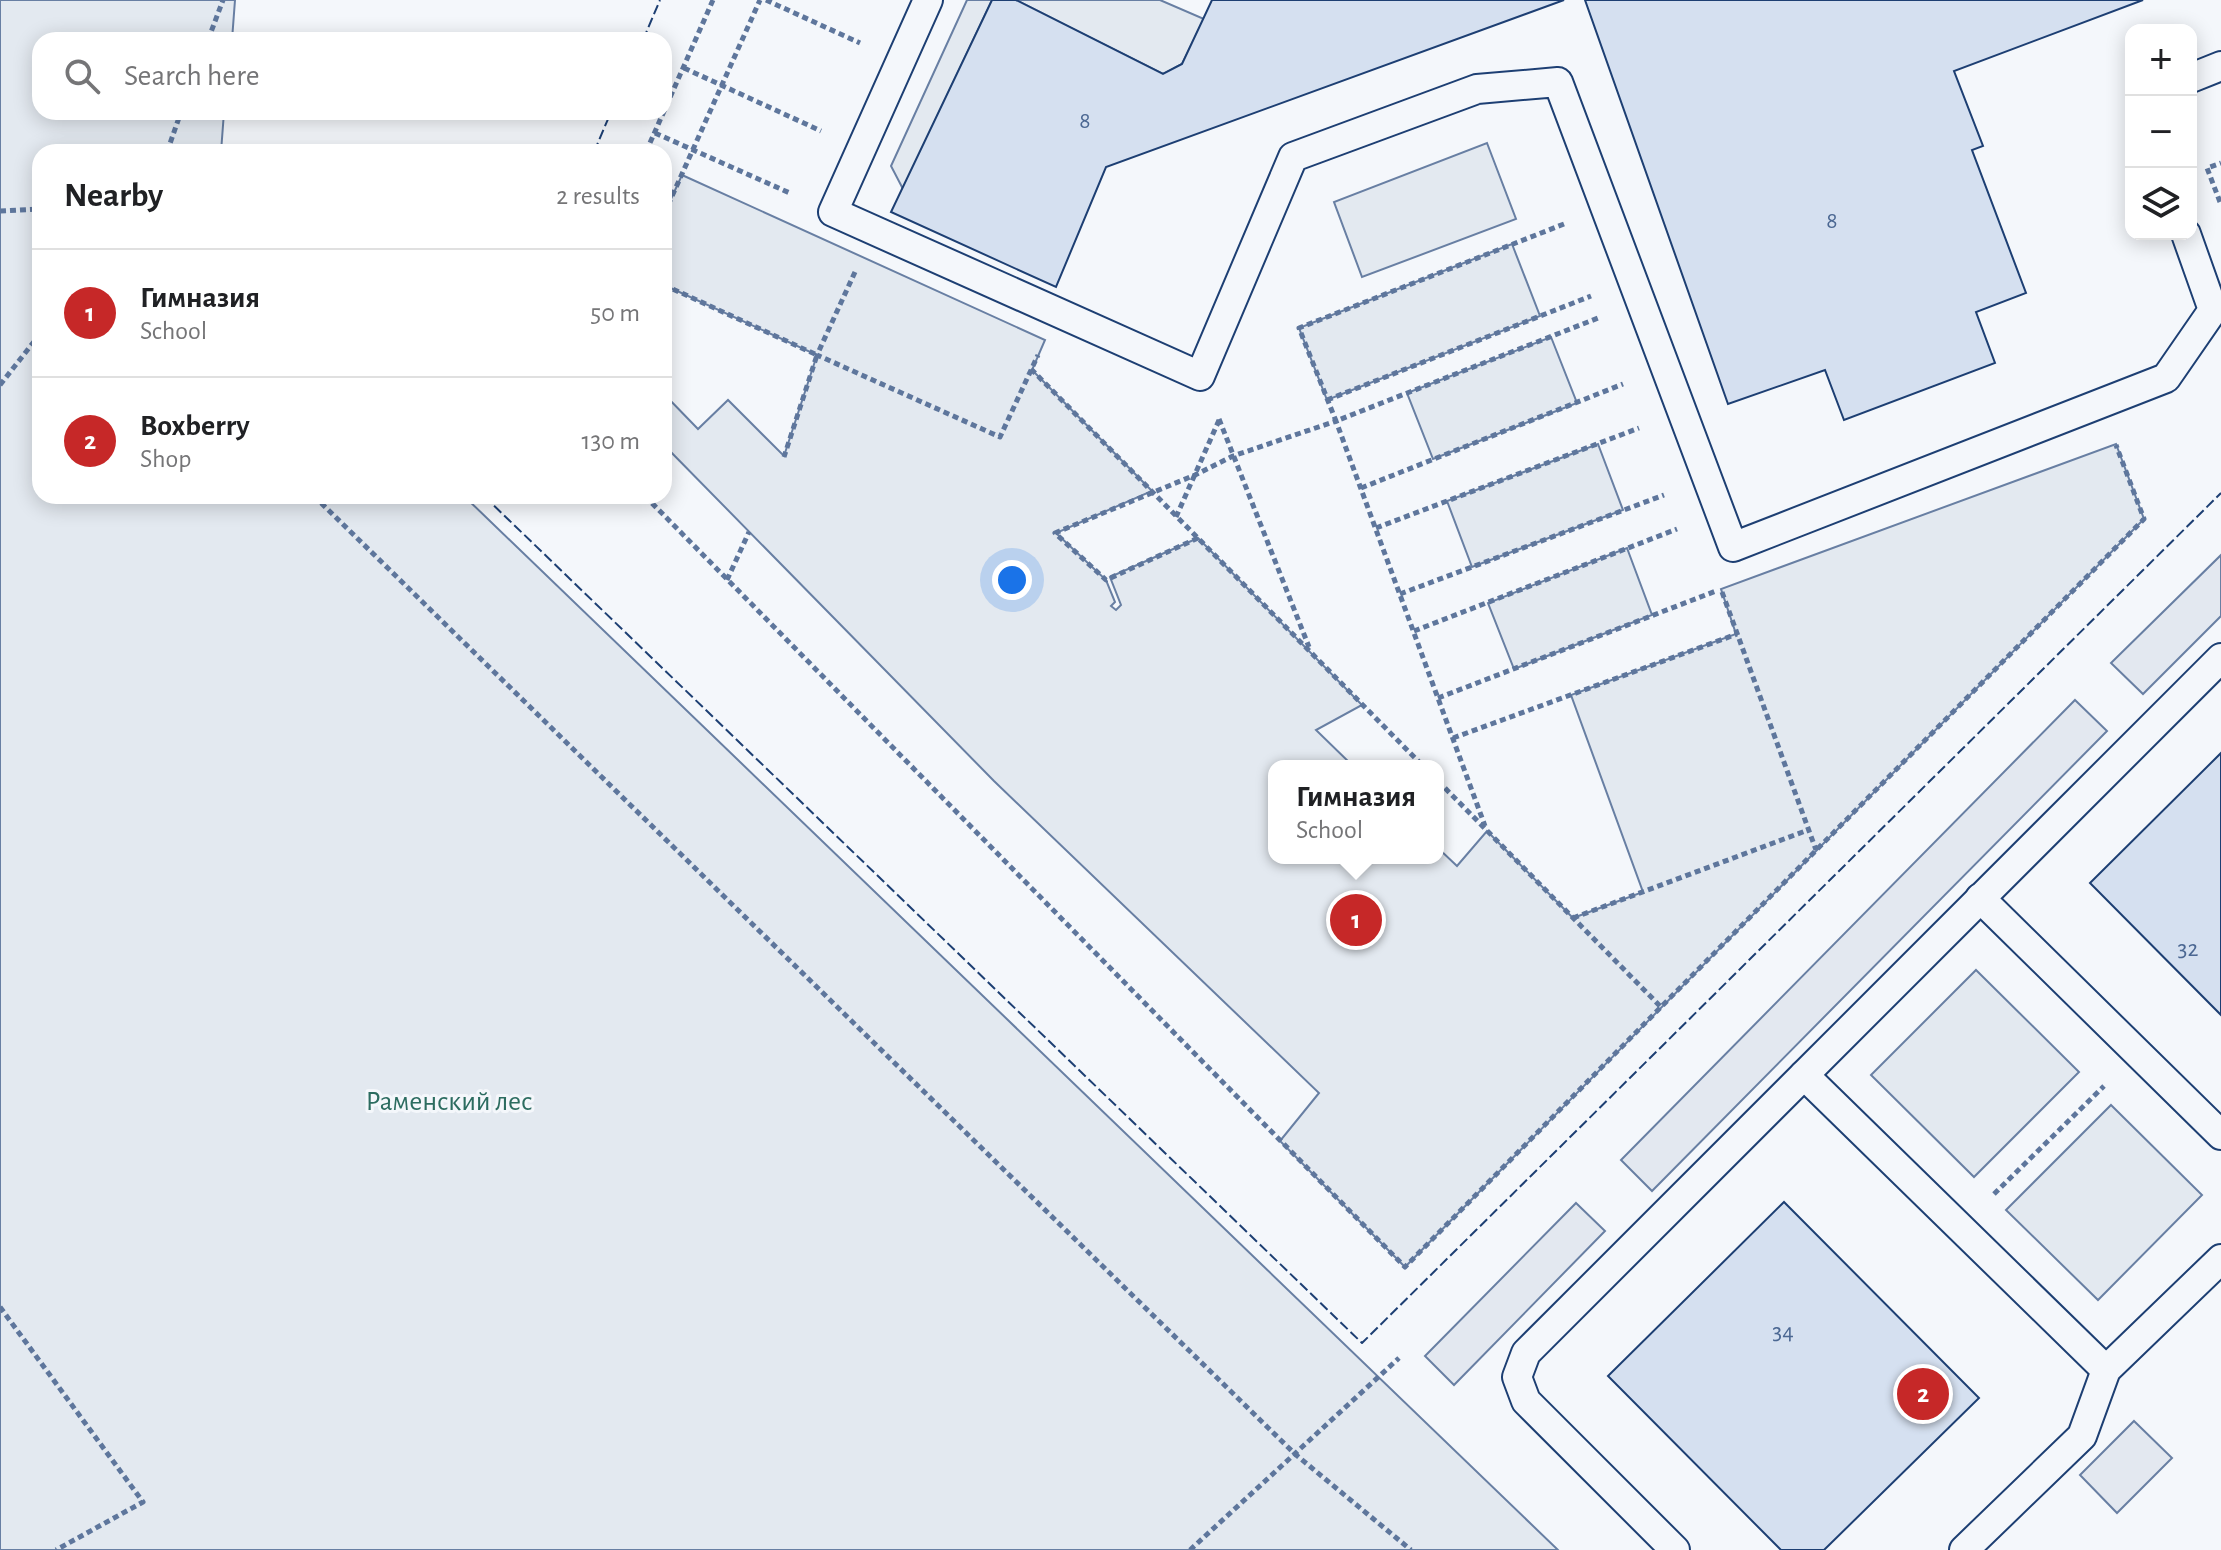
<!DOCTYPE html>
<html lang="en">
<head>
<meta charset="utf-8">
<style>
	:root { --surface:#fff; --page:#f2f2f2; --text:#202124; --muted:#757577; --line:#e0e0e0; --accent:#c62828 }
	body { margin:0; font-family:"Alegreya Sans",sans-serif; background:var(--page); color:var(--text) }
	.controls { position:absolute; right:24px; top:24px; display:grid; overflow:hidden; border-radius:16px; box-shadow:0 4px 20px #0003 }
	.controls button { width:72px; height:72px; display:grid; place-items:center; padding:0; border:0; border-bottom:2px solid var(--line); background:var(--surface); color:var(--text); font:40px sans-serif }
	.you { position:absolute; left:1012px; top:580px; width:28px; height:28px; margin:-20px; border:6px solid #fff; border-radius:50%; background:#1a73e8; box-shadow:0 0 0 12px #1a73e833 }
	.badge { display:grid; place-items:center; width:52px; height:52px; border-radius:50%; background:var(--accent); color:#fff; font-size:26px; font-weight:700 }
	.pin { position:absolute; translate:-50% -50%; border:4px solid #fff; box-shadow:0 2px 8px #0006 }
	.popup { position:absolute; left:1268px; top:760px; width:176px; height:104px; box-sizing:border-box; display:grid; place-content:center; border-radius:16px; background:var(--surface); filter:drop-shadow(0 2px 6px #0005); font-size:26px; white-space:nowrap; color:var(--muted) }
	.popup b { font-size:30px; color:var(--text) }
	.popup::after { content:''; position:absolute; left:50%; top:100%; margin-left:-16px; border:16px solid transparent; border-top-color:var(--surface) }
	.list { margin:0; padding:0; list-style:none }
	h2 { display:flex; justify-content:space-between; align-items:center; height:104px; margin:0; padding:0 32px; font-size:34px }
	h2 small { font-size:26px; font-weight:400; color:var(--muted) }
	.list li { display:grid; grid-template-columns:52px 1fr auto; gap:24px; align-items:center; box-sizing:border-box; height:128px; padding:0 32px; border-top:2px solid var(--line) }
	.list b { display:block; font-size:30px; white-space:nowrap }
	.list p { margin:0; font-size:26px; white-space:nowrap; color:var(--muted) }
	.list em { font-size:26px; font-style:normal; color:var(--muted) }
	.icon { flex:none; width:44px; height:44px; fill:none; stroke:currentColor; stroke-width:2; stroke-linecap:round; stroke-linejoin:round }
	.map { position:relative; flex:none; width:2221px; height:1550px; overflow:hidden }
	.search { position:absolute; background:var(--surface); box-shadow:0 4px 20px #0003; left:32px; top:32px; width:640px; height:88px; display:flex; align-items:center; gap:20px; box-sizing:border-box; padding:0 28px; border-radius:24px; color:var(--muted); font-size:30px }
	.panel { position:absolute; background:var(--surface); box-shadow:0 4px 20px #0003; left:32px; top:144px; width:640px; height:360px; border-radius:24px }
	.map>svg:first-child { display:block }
	.green { fill:#e3e9f0; stroke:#687fa3; stroke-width:2 }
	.parking { fill:#e3e8f0; stroke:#687fa3; stroke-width:2 }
	.building { fill:#d5e0f0; stroke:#1d3f73; stroke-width:2 }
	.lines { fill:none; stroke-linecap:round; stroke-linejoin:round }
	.lane-casing { stroke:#1d3f73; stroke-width:32 }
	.path { stroke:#5e769c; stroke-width:5; stroke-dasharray:6 4; stroke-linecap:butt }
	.lane { stroke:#f4f7fb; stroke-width:28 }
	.fence { stroke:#1d3f73; stroke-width:2; stroke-dasharray:10 4; stroke-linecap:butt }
	.labels { text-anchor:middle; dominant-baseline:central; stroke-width:6; stroke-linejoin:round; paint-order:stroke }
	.number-label { font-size:24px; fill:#4b6792 }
	.park-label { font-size:28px; fill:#2c6c60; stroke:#f4f7fb }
</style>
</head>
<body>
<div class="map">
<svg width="2221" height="1550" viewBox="0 0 2221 1550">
	<rect width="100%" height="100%" fill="#f4f7fb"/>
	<g class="green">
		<polygon points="0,0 235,0 232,40 40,40 40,112 224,112 221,152 40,152 40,496 464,496 1558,1550 0,1550"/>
		<polygon points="967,0 992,0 903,189 891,166"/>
		<polygon points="1016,0 1160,0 1204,19 1182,64 1163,74"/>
		<polygon points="1487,143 1516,219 1362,277 1334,202"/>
		<polygon points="682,175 1045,340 1032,370 1152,491 1056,533 1106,580 1115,602 1111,606 1116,610 1121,605 1110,577 1198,538 1362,705 1316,730 1353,766 1274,766 1274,858 1438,858 1438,848 1457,866 1487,831 1573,918 1643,892 1571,695 1736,634 1721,589 2116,444 2144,519 1405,1267 1280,1141 1319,1093 994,781 664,445 664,394 698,429 728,400 784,456 817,355 664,285 664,214"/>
		<polygon points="1512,244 1540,316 1327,400 1299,328"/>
		<polygon points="1551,337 1577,403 1433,459 1407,393"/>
		<polygon points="1598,444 1623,510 1472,567 1447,501"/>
		<polygon points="1627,548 1652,615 1514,669 1488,603"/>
		<polygon points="1976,970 2079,1072 1974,1177 1871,1075"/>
		<polygon points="2111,1105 2202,1195 2098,1300 2006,1210"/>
	</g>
	<g class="parking">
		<polygon points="2221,555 2221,616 2143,694 2111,663"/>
		<polygon points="2075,700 2107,731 1652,1191 1621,1160"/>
		<polygon points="1576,1203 1605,1231 1454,1385 1425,1356"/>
		<polygon points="2134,1421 2172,1458 2117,1513 2080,1475"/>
	</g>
	<g class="building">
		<polygon points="992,0 1016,0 1163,74 1182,64 1212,0 1564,0 1106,167 1056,287 891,212"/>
		<polygon points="1585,0 2143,0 1954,71 1983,146 1972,150 2026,293 1976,312 1995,363 1844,420 1825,370 1728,404"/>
		<polygon points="2221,753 2221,1015 2090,883"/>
		<polygon points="1784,1202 1979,1398 1824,1550 1781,1550 1608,1376"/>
	</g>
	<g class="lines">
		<g class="lane-casing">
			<g id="lane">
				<polyline points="928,0 833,212 1200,376 1293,157 1477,89 1558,82 1733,547 2166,378 2213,310 2186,234"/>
				<polyline points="2191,78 2221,66"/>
				<polyline points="1980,898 2221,1135"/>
				<polyline points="1804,1075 2106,1370"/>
				<polyline points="1675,1550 1526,1401 1517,1377 1526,1353 2221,658"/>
				<polyline points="1964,1550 2082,1436 2106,1370 2221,1259"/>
			</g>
		</g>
		<g class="path">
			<polyline points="766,0 860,43"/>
			<polyline points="208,40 223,0"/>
			<polyline points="684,68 821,131"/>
			<polyline points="655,133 792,194"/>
			<polyline points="167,152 181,112"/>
			<polyline points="646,152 713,0"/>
			<polyline points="2220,202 2207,168 2221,163"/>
			<polyline points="0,211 40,209"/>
			<polyline points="664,214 760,0"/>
			<polyline points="1564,224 1299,328 1336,421 1598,318"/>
			<polyline points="855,272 817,355 1000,437 1038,355"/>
			<polyline points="664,285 817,355 784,457"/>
			<polyline points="1031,369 1423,766"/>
			<polyline points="0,385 40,334"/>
			<polyline points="1327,400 1591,296"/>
			<polyline points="1219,419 1309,647"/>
			<polyline points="1361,488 1623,384"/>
			<polyline points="314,496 1295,1454 1411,1550"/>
			<polyline points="645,496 1405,1267 1661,1007"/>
			<polyline points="1176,517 1220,418"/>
			<polyline points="1376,528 1639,428"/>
			<polyline points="1198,538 1106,580 1055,533 1195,475 1233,456 1336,421 1485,826"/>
			<polyline points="727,580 749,532"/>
			<polyline points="1722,592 1816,850"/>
			<polyline points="1400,594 1664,495"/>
			<polyline points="1414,631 1677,529"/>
			<polyline points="1438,698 1716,591"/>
			<polyline points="1453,738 1737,634"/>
			<polyline points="1438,781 1661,1007 2144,519 2116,445"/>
			<polyline points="1573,918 1808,830"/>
			<polyline points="1994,1194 2104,1086"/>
			<polyline points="0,1307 143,1502 56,1550"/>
			<polyline points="1190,1550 1399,1358"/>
		</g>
		<use href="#lane" class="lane"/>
		<g class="fence">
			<polyline points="643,40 660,0"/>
			<polyline points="594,152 611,112"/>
			<polyline points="484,496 1362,1343 2221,493"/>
		</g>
	</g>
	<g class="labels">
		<g class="number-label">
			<text x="1085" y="121">8</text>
			<text x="1832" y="221">8</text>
			<text x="2188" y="949">32</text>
			<text x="1783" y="1332">34</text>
		</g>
		<g class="park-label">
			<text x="449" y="1102">Раменский лес</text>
		</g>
	</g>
</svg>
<div class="controls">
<button>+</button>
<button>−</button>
<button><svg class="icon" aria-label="layers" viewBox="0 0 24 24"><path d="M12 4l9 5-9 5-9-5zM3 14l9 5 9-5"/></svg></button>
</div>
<div class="you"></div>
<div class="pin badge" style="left:1356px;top:920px">1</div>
<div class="popup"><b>Гимназия</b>School</div>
<div class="pin badge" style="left:1923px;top:1394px">2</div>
<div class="search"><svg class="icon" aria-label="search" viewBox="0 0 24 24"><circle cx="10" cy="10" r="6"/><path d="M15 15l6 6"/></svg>Search here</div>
<section class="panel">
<h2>Nearby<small>2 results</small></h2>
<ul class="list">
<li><span class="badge">1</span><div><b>Гимназия</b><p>School</p></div><em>50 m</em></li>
<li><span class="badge">2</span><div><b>Boxberry</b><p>Shop</p></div><em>130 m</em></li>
</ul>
</section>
</div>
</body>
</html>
